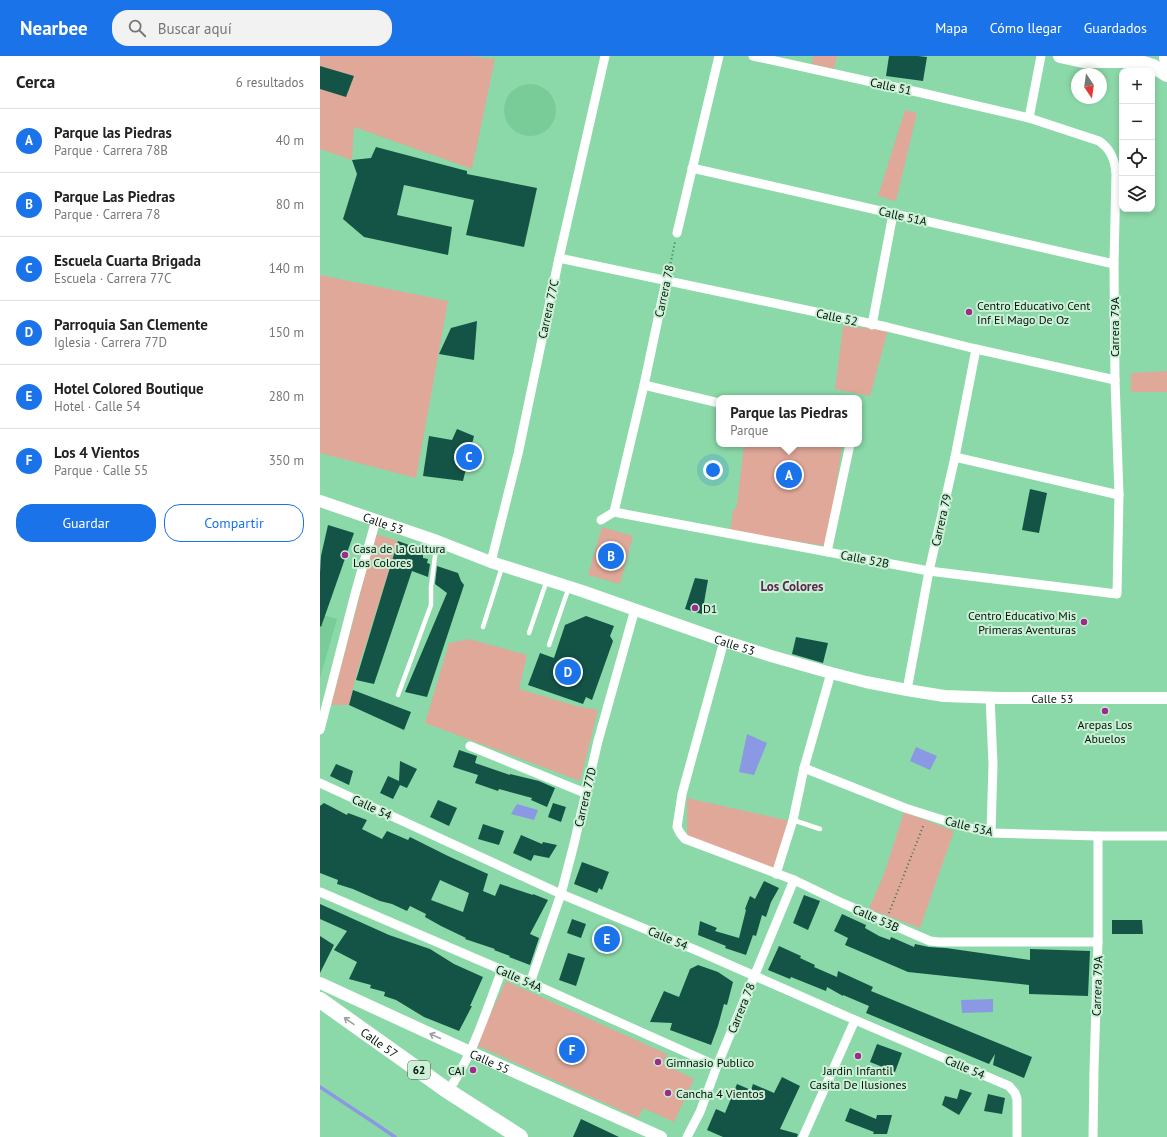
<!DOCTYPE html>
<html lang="es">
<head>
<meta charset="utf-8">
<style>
	:root { --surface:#fff; --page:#f2f2f2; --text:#222; --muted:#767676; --line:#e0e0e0; --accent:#1a73e8 }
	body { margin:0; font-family:"PT Sans",sans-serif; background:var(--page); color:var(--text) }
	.controls { position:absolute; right:12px; top:12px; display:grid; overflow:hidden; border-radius:8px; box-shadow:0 2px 6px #0003 }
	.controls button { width:36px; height:36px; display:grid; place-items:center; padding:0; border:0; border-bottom:1px solid var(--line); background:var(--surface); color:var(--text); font:20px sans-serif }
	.compass { position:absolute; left:751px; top:12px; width:36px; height:36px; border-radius:50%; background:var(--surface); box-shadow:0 2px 6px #0003; rotate:167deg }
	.you { position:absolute; left:393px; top:414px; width:14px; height:14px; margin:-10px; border:3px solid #fff; border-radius:50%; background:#1a73e8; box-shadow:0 0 0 6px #1a73e833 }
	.badge { display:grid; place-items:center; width:26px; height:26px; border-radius:50%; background:var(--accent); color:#fff; font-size:13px; font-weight:700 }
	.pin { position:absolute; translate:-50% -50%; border:2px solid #fff; box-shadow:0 1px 4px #0006 }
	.popup { position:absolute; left:396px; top:339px; width:146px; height:52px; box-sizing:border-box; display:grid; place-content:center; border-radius:8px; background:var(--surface); filter:drop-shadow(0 1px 3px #0005); font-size:13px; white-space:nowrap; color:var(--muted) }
	.popup b { font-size:15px; color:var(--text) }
	.popup::after { content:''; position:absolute; left:50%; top:100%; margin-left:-8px; border:8px solid transparent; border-top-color:var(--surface) }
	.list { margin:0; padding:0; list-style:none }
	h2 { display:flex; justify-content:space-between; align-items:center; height:52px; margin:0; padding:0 16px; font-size:17px }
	h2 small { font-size:13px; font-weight:400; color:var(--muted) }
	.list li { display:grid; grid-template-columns:26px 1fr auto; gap:12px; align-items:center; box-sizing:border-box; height:64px; padding:0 16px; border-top:1px solid var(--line) }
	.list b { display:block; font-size:15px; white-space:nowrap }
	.list p { margin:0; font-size:13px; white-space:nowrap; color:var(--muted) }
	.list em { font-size:13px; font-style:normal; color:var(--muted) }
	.actions { display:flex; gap:8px; padding:12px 16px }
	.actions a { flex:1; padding:9px 0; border:1px solid var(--accent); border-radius:16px; text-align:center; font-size:14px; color:var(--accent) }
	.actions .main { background:var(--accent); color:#fff }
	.icon { flex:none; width:22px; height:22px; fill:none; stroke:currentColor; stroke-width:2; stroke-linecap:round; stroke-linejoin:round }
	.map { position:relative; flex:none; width:847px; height:1081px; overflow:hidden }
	header { display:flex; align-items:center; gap:24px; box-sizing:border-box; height:56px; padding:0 20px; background:var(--accent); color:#fff }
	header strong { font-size:19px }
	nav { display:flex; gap:22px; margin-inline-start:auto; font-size:14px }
	.search { width:280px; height:36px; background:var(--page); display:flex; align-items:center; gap:10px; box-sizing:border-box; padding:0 14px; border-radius:16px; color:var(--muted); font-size:15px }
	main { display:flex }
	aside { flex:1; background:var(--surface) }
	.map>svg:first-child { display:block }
	.built { fill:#79cc98 }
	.green { fill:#e0a899 }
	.water { fill:#8b98e4 }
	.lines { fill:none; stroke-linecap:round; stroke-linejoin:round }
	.stream { stroke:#8b98e4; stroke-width:3.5 }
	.building { fill:#135446; fill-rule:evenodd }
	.path { stroke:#406f51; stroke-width:2; stroke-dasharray:1 3; stroke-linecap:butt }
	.lane { stroke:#fff; stroke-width:4.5 }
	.street { stroke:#fff; stroke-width:9 }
	.secondary { stroke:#fff; stroke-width:12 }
	.primary { stroke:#fff; stroke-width:14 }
	.highway { stroke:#fff; stroke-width:16 }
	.oneway { stroke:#99a19c }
	.poi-dot { fill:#9c2c8a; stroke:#cbf0d6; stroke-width:1.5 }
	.labels { text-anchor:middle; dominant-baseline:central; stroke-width:4; stroke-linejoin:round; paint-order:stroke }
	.shield { fill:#cbf0d6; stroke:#3d5746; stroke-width:1 }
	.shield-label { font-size:11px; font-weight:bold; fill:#001508 }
	.street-label { font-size:12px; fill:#001508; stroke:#cbf0d6 }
	.poi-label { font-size:12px; fill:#001508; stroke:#cbf0d6; text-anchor:start }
	.neighbourhood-label { font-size:13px; font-weight:bold; fill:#5c2652; stroke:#cbf0d6 }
</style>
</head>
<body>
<header>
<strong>Nearbee</strong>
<div class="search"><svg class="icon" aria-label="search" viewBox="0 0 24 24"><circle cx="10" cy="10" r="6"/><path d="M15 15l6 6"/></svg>Buscar aquí</div>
<nav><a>Mapa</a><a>Cómo llegar</a><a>Guardados</a></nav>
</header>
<main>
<aside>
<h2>Cerca<small>6 resultados</small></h2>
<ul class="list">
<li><span class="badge">A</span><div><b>Parque las Piedras</b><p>Parque · Carrera 78B</p></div><em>40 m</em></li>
<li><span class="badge">B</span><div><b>Parque Las Piedras</b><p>Parque · Carrera 78</p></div><em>80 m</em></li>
<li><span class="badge">C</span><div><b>Escuela Cuarta Brigada</b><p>Escuela · Carrera 77C</p></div><em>140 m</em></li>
<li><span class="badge">D</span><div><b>Parroquia San Clemente</b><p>Iglesia · Carrera 77D</p></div><em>150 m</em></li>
<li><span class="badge">E</span><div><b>Hotel Colored Boutique</b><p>Hotel · Calle 54</p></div><em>280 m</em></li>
<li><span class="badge">F</span><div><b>Los 4 Vientos</b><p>Parque · Calle 55</p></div><em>350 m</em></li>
</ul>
<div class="actions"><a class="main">Guardar</a><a>Compartir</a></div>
</aside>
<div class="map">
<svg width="847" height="1081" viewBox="0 0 847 1081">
	<rect width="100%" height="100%" fill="#8bd9a8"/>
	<g class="built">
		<circle cx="210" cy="54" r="26"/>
		<polygon points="0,558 17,563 0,622"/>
	</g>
	<g class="green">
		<polygon points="0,0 150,0 175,3 152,113 34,71 32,104 0,93"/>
		<polygon points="493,0 517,0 514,13 492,8"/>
		<polygon points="585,54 597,57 576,145 558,140"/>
		<polygon points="0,219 128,245 96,422 0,397"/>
		<polygon points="523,270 568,274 550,340 515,333"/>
		<polygon points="847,315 847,336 811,336 811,317"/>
		<polygon points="424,388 517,388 522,390 507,490 410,476 413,454 416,452 417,448"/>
		<polygon points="282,471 313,480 300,528 268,519"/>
		<polygon points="56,478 78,485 37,616 29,649 11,649"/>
		<polygon points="149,583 207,599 199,633 256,650 278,654 260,725 105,667 129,587"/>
		<polygon points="367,742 470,765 455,816 367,779"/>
		<polygon points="584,756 634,775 600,872 549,853 564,818"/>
		<polygon points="186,925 347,998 343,1008 374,1023 354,1066 323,1052 318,1062 156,989"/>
	</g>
	<g class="water">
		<polygon points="427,678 447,687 434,719 419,716"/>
		<polygon points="596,691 617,700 610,714 590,705"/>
		<polygon points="197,748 218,754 214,764 191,758"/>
		<polygon points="673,943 673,956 642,957 641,944"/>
	</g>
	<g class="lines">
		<polyline class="stream" points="0,1031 53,1066 75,1081"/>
	</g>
	<g class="building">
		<polygon points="569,0 598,0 607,1 603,25 566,20"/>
		<polygon points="0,10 34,20 26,41 0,33"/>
		<polygon points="56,91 147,115 147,118 217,132 204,191 146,179 154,144 84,129 77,159 132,171 128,199 44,181 23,163 37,118 32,104 51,102"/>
		<polygon points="157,265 154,304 119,298 131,272"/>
		<polygon points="137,373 154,380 143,425 103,420 109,380 132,384"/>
		<polygon points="710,433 727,437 719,477 702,474"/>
		<polygon points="8,469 34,477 1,571 0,570 0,517 1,500"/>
		<polygon points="78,485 103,494 103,502 108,503 107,507 110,508 108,521 92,515 54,628 36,624"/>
		<polygon points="117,510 138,517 141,525 144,529 107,641 85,636 127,537 115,528"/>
		<polygon points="375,522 388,524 382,558 365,553"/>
		<polygon points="266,560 294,570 290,580 293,585 272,644 266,641 263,648 208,629 220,597 234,602 245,569"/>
		<polygon points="476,581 508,587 503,607 472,598"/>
		<polygon points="33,634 91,656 84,674 29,649"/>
		<polygon points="139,694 157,700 155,707 190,719 190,718 219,725 235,732 227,751 211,744 212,742 179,733 178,735 155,727 158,719 133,711"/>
		<polygon points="80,705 97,713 87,732 80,729 73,743 60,737 68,720 79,725"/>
		<polygon points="16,708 33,715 29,729 10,720"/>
		<polygon points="118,744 137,752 129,770 110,761"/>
		<path d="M 4,747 L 27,759 L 28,757 L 47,764 L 42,773 L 62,783 L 67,775 L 88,784 L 90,781 L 128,800 L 168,818 L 163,835 L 175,840 L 180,828 L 213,839 L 213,838 L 228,844 L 210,878 L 219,882 L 210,909 L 189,901 L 190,900 L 174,894 L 175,893 L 145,883 L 146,882 L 121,870 L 105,861 L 106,858 L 90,850 L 87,855 L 72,848 L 60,845 L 33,833 L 17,828 L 18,824 L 0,817 L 0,750 ZM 120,824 L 149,837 L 143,856 L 111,844 Z"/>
		<polygon points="233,747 246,751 241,766 228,761"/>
		<polygon points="163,768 184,775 179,789 158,783"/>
		<polygon points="201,779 222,788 223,786 237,789 229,802 214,799 211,805 193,797"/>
		<polygon points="262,806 289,816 282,834 279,832 277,837 254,828"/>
		<polygon points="444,825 459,832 451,846 446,861 442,859 436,880 433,879 426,899 405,892 406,890 378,879 380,865 397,872 395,875 419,882 426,854 425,853 430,840 435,843"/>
		<polygon points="484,839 500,845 488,874 473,867"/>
		<polygon points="0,848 69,879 110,893 134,908 163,921 150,950 152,950 139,975 104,961 76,944 64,940 65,936 50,932 51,929 29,923 37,906 14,894 27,875 0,863"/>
		<polygon points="522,858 546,869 545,872 559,880 570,884 571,881 594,891 595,888 609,891 626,892 710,904 710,893 770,895 768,940 709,938 709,929 588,916 525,889 528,882 514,875"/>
		<polygon points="252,863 266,868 261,882 247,877"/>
		<polygon points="792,864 822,864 823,878 792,878"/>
		<polygon points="282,872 296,876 289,897 276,893"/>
		<polygon points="0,880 14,889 0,917"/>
		<polygon points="459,890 481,900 480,902 495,909 494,911 517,921 518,915 553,931 551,935 712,1001 704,1022 673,1009 675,998 669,1008 546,957 549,950 523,939 523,940 507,931 506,935 471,921 470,923 448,914"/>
		<polygon points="248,897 265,902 256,930 239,924"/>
		<polygon points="378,909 398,916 413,926 407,949 404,948 398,970 391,989 350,974 352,967 330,966 344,935 359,941 370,913"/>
		<polygon points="557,988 582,997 575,1016 550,1006"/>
		<polygon points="462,1021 480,1030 460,1073 478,1078 477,1081 403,1081 387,1074 396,1053 405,1057 417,1028 431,1034 433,1028 454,1037"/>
		<polygon points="640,1033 652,1037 639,1059 622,1049 625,1040 637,1043"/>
		<polygon points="668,1038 685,1042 682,1058 664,1055"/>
		<polygon points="530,1052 556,1063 557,1059 572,1059 567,1078 553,1078 554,1076 525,1065"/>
		<polygon points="261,1063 299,1081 253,1081"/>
	</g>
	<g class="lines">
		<g class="path">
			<polyline points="349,215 355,186"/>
			<polyline points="569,857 604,768"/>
		</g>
		<g class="lane">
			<polyline points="163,571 182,511"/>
			<polyline points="209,577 227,524"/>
			<polyline points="229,589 249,531"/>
			<polyline points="78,639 111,549 111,531 117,485"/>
			<polyline points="473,764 500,773"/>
		</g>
		<g class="street">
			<polyline points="709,62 721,0"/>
			<polyline points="372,112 794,208"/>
			<polyline points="357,177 399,0"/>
			<polyline points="239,202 567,271 656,293 795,324"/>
			<polyline points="552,269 573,158"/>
			<polyline points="324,329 399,347"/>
			<polyline points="635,401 799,439"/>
			<path d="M 294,456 L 609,515 L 797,538 L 799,439 L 795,324 L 794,208 L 796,118 C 795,104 791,93 779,85 L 709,62 L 602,37 L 433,0"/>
			<polyline points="281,464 294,456 324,329 346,225"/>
			<polyline points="507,496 530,388"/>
			<polyline points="171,506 198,398 239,202 285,0"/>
			<polyline points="404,585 362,738 357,771 360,777 365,783 474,824 522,847 610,885 619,886 778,886"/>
			<polyline points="587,634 609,515 635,401 656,293"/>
			<polyline points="670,641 673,708 671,777"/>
			<polyline points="0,674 35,538 56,464"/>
			<polyline points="150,690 265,737"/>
			<polyline points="484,712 585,752 642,770 671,777 778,780 847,780"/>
			<polyline points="0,727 241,838 378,895 535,964 689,1030 695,1037 697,1043 697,1081"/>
			<polyline points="456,818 473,764 484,712 511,617"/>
			<polyline points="0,836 182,914 397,1010"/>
			<polyline points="210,927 241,838 254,788 278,685 315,553"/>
			<path d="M 128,1035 C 153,999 166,955 182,914"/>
			<polyline points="367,1081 380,1056 397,1010 474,824"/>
			<polyline points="483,1081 535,964"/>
			<polyline points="773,1081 774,1014 778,886 778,780"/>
		</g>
		<g class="secondary">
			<path id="s1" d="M 0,445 L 117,485 L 171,506 L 262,535 L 404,585 L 451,600 L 511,617 L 546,626 L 587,634 L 624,640 L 681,642 L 847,642"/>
			<path id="s2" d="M 0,927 L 150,996 L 341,1081"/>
		</g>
		<g class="primary">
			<polyline points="740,0 763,5 817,5 833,10 847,19"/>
			<polyline points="846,0 847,11"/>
		</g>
		<path class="highway" id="s3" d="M 0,944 L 128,1035 L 200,1081"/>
	</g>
	<defs><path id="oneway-shaft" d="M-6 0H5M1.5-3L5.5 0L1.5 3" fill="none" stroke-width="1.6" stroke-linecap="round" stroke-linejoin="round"/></defs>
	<g class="oneway">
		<use href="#oneway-shaft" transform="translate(29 965) rotate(-145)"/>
		<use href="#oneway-shaft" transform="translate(115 980) rotate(-155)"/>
	</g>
	<g class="poi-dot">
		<circle cx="649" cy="256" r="4"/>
		<circle cx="25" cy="499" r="4"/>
		<circle cx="375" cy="552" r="4"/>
		<circle cx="764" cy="566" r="4"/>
		<circle cx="785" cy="655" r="4"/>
		<circle cx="538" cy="1000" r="4"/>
		<circle cx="338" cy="1006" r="4"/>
		<circle cx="153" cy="1014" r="4"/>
		<circle cx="348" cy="1037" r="4"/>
	</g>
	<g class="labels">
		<rect class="shield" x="88" y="1005" width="22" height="18" rx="3"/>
		<g class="shield-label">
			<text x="99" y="1014">62</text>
		</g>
		<g class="street-label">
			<text transform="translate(571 30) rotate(12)">Calle 51</text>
			<text transform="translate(583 160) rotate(13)">Calle 51A</text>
			<text transform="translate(344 235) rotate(-78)">Carrera 78</text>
			<text transform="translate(228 253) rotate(-78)">Carrera 77C</text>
			<text transform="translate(517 261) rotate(12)">Calle 52</text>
			<text transform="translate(794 271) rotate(-90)">Carrera 79A</text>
			<text transform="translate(621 464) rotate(-77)">Carrera 79</text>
			<text stroke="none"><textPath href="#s1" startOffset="67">Calle 53</textPath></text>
			<text transform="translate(545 503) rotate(11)">Calle 52B</text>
			<text stroke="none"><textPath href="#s1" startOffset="439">Calle 53</textPath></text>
			<text stroke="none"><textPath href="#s1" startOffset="763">Calle 53</textPath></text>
			<text transform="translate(265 741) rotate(-77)">Carrera 77D</text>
			<text transform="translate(52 751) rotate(25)">Calle 54</text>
			<text transform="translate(649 770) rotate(14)">Calle 53A</text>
			<text transform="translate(556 862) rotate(24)">Calle 53B</text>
			<text transform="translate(348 882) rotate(23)">Calle 54</text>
			<text transform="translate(199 922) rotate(24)">Calle 54A</text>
			<text transform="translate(777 930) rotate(-88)">Carrera 79A</text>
			<text transform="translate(421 952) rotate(-68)">Carrera 78</text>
			<text stroke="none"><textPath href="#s3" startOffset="73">Calle 57</textPath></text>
			<text stroke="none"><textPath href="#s2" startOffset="187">Calle 55</textPath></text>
			<text transform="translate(645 1011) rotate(23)">Calle 54</text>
		</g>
		<g class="poi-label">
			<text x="657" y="249">Centro Educativo Cent<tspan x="657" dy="14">Inf El Mago De Oz</tspan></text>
			<text x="33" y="492">Casa de la Cultura<tspan x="33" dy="14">Los Colores</tspan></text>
			<text x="383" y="552">D1</text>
			<text x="756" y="559" text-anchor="end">Centro Educativo Mis<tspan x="756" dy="14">Primeras Aventuras</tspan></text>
			<text x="785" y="668" text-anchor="middle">Arepas Los<tspan x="785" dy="14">Abuelos</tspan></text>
			<text x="346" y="1006">Gimnasio Publico</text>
			<text x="145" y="1014" text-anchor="end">CAI</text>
			<text x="538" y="1014" text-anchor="middle">Jardin Infantil<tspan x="538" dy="14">Casita De Ilusiones</tspan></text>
			<text x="356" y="1037">Cancha 4 Vientos</text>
		</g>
		<g class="neighbourhood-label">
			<text x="472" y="530">Los Colores</text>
		</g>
	</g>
</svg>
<div class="controls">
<button>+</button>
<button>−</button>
<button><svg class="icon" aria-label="locate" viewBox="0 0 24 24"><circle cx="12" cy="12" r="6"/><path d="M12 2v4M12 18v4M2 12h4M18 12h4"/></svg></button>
<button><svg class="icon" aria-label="layers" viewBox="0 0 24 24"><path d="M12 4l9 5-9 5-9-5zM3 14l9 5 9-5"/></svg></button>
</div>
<svg class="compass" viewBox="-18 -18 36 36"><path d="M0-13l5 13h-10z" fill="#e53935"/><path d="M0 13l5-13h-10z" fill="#767676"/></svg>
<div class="you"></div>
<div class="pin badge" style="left:469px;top:419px">A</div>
<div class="popup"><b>Parque las Piedras</b>Parque</div>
<div class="pin badge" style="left:291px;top:500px">B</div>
<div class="pin badge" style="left:149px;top:401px">C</div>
<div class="pin badge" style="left:248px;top:616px">D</div>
<div class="pin badge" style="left:287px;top:883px">E</div>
<div class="pin badge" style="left:252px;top:994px">F</div>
</div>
</main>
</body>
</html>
